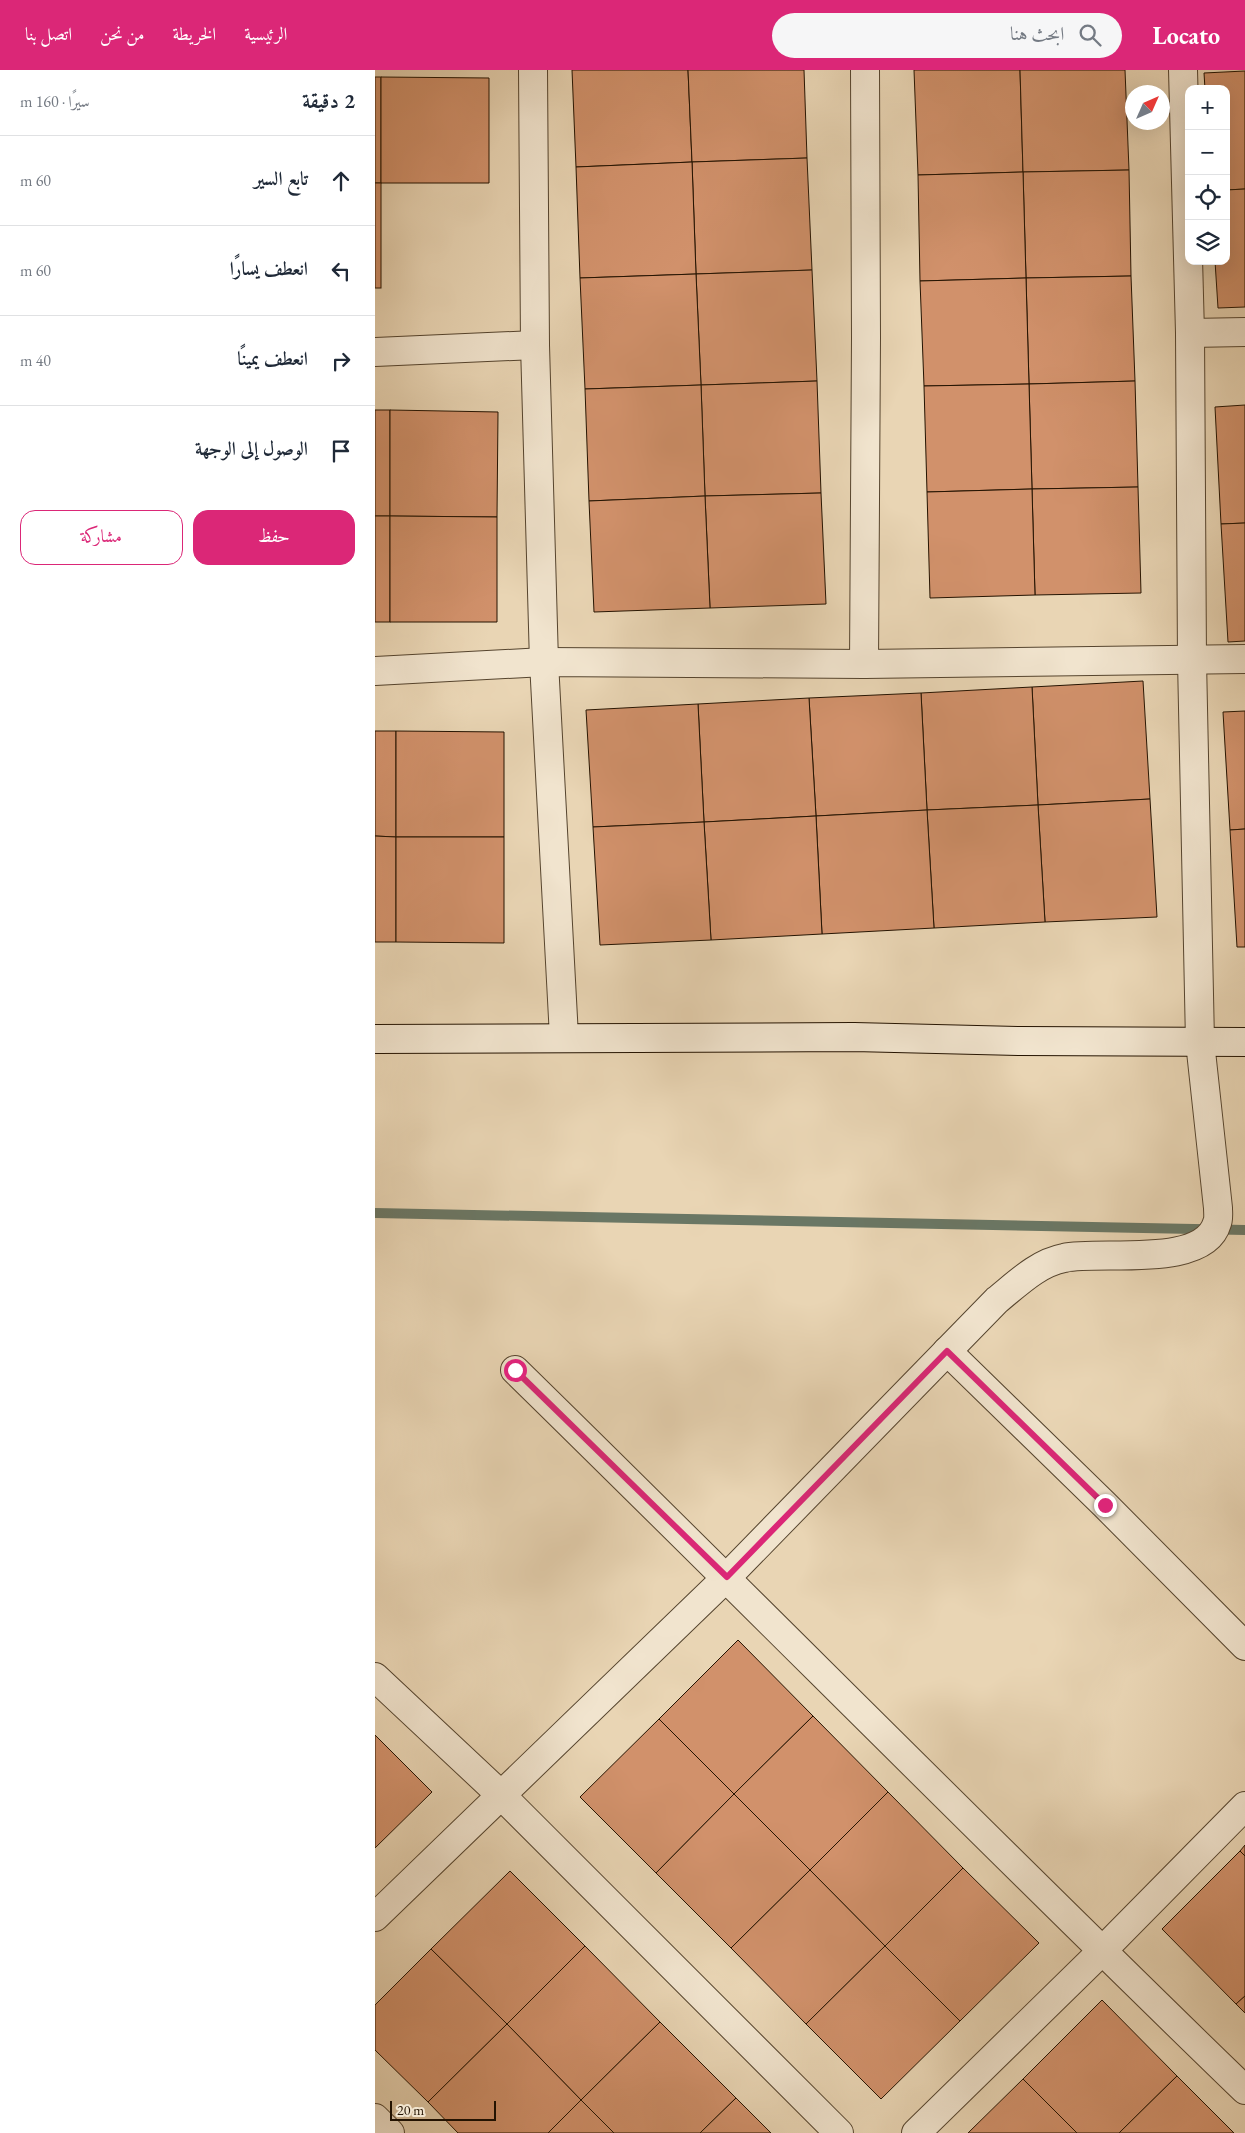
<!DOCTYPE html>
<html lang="ar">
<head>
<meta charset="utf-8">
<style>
	:root { --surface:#fff; --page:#f6f6f7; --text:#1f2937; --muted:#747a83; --line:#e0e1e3; --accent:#db2777 }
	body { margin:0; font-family:"EB Garamond",Amiri,serif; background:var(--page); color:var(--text); direction:rtl }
	.controls { position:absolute; right:15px; top:15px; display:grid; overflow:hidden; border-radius:10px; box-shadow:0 5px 20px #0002 }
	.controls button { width:45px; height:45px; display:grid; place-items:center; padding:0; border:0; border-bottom:1px solid var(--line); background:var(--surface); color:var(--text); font:25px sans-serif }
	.compass { position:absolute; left:750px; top:15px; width:45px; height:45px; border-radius:50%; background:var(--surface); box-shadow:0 5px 20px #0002; rotate:45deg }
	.scale { position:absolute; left:15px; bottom:12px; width:106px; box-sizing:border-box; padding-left:5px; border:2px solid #241301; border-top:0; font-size:14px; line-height:18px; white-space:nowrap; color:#241301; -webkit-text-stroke:4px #f1e4ce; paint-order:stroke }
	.stop { position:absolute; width:15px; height:15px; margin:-11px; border:4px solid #db2777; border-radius:50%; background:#fff }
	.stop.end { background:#db2777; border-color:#fff; box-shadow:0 1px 5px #0008 }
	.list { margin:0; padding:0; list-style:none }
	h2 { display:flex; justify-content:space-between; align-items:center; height:65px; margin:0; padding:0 20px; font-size:21px }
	h2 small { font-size:16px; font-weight:400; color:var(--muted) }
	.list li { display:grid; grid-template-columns:32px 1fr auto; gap:15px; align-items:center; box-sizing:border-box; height:90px; padding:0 20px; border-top:1px solid var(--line) }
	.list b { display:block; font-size:19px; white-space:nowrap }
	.list em { font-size:16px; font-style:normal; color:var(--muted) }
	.actions { display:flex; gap:10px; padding:15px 20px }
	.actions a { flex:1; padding:11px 0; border:1px solid var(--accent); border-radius:15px; text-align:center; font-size:18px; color:var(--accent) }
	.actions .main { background:var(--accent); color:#fff }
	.icon { flex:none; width:28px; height:28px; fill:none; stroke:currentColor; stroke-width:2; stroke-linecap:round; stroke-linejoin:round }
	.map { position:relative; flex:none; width:870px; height:2063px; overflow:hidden; direction:ltr }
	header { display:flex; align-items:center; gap:30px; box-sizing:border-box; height:70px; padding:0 25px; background:var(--accent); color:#fff }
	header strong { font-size:24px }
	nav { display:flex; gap:28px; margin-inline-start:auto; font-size:18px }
	.search { width:350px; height:45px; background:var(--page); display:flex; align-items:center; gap:12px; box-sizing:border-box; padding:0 18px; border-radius:28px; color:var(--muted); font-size:19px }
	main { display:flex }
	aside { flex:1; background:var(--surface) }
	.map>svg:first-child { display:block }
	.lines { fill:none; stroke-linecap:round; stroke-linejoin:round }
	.stream { stroke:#6a7765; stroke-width:10 }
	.building { fill:#d1916b; stroke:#241301 }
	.street-casing { stroke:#55442e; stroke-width:30 }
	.secondary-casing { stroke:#241301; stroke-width:30 }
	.street { stroke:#f1e4ce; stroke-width:28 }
	.secondary { stroke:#f1e4ce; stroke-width:28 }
	.route { stroke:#db2777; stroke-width:6 }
</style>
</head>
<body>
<header>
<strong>Locato</strong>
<div class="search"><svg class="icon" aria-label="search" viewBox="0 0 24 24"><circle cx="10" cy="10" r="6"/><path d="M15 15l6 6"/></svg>ابحث هنا</div>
<nav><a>الرئيسية</a><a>الخريطة</a><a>من نحن</a><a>اتصل بنا</a></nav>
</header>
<main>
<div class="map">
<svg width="870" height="2063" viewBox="0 0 870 2063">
	<rect width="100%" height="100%" fill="#e9d5b4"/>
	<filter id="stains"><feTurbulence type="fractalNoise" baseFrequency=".004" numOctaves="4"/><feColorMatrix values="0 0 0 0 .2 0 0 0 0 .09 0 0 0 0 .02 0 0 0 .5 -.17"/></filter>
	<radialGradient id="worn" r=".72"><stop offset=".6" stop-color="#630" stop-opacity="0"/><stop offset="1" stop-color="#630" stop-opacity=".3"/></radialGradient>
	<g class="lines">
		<polyline class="stream" points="0,1143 870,1160"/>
	</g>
	<g class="building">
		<polygon points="197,0 313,0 317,92 201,97"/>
		<polygon points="313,0 429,0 432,88 317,92"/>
		<polygon points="539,0 645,0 648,102 543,105"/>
		<polygon points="645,0 750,0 754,100 648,102"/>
		<polygon points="870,1 870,119 851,120 851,19 830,19 829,3"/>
		<rect x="0" y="7" width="6" height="106"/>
		<polygon points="6,7 114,8 114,113 6,113"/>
		<polygon points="432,88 437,200 321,204 317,92"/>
		<polygon points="317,92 321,204 205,208 201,97"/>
		<polygon points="754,100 756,206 651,208 648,102"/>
		<polygon points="648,102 651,208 545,211 543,105"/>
		<rect x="0" y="113" width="6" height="105"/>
		<polygon points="870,119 870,237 843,238 840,191 851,191 851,120"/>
		<polygon points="437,200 442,311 326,315 321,204"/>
		<polygon points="321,204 326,315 210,319 205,208"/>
		<polygon points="756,206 760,311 654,314 651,208"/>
		<polygon points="651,208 654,314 549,316 545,211"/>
		<polygon points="442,311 446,423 330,426 326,315"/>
		<polygon points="760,311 763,417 657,419 654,314"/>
		<polygon points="654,314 657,419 552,422 549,316"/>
		<polygon points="326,315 330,426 214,431 210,319"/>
		<polygon points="870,335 870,453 846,454 840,337"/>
		<rect x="0" y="340" width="15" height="106"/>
		<polygon points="15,340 123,342 122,447 15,446"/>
		<polygon points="763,417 766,523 660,525 657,419"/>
		<polygon points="657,419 660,525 555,528 552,422"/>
		<polygon points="446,423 451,534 335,538 330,426"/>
		<polygon points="330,426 335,538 219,542 214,431"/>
		<rect x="0" y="446" width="15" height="106"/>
		<polygon points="15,446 122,447 122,552 15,552"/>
		<polygon points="870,453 870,571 853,572 846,454"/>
		<polygon points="768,611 775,729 663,735 657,617"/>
		<polygon points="657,617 663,735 552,740 546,623"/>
		<polygon points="546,623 552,740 441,746 434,628"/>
		<polygon points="434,628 441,746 329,752 323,634"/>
		<polygon points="323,634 329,752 218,757 211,640"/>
		<polygon points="870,641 870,759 855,760 848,642"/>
		<polygon points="0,661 21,661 21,767 0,766"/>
		<polygon points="21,661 129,662 129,767 21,767"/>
		<polygon points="775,729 782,847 670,852 663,735"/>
		<polygon points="663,735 670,852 559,858 552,740"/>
		<polygon points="552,740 559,858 447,864 441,746"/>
		<polygon points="441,746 447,864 336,870 329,752"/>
		<polygon points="329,752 336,870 225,875 218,757"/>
		<polygon points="870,759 870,877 862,877 855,760"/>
		<polygon points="0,766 21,767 21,872 0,872"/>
		<polygon points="21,767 129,767 129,873 21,872"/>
		<polygon points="363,1570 438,1646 359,1724 284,1649"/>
		<polygon points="438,1646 513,1722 435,1800 359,1724"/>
		<polygon points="284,1649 359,1724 281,1803 205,1727"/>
		<polygon points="0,1665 57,1722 0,1778"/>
		<polygon points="513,1722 588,1798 510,1876 435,1800"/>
		<polygon points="359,1724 435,1800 356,1878 281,1803"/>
		<polygon points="870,1775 870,1786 865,1781"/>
		<polygon points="865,1781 870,1786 870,1926 861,1934 787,1859"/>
		<polygon points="588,1798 664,1873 585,1951 510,1876"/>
		<polygon points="435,1800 510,1876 431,1954 356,1878"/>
		<polygon points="135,1801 210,1876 132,1954 56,1879"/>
		<polygon points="210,1876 285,1952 206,2030 132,1954"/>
		<polygon points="510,1876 585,1951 506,2029 431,1954"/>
		<polygon points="56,1879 132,1954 53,2032 0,1980 0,1935"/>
		<polygon points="870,1926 870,1943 861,1934"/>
		<polygon points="727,1930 802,2006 744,2063 702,2063 648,2009"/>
		<polygon points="285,1952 361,2028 325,2063 239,2063 206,2030"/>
		<polygon points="132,1954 206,2030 173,2063 83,2063 53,2032"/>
		<polygon points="802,2006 859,2063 744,2063"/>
		<polygon points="648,2009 702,2063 593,2063"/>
		<polygon points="361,2028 396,2063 325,2063"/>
		<polygon points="206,2030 239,2063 173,2063"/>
	</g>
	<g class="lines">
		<g class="street-casing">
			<g id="street">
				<polyline points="158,0 160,275 169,592 189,967"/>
				<polyline points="815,263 870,262"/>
				<polyline points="0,282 160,275"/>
				<polyline points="489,594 491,268 490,0"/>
				<polyline points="0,601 169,592 489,594 870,589"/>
				<polyline points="572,1281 730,1435 870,1576"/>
				<path d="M 140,1300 C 384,1539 624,1782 870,2020"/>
				<polyline points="0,1607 127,1726 464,2063"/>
				<path d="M 0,1847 L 352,1507 L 622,1230 C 643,1213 663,1193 689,1188 C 725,1180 829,1199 842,1153 C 844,1149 843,1142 843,1138 L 825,972 L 817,590 L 815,263 L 808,0"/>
				<polyline points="0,2048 15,2063"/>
				<polyline points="541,2063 727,1881 870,1736"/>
			</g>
		</g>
		<g class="secondary-casing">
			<polyline id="secondary" points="0,969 479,967 646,971 870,972"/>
		</g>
		<use href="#street" class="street"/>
		<use href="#secondary" class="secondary"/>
	</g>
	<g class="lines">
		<polyline class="route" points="140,1300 352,1507 572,1281 730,1435"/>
	</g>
	<rect width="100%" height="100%" filter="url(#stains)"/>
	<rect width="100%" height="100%" fill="url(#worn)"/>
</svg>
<div class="controls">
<button>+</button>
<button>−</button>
<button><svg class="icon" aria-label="locate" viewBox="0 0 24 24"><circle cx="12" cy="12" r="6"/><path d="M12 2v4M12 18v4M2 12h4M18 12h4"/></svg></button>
<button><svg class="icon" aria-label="layers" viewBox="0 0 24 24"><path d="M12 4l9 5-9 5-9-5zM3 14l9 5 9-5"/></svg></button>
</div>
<svg class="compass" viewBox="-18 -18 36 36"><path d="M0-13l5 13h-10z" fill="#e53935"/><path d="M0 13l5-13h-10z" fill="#747a83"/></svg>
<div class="scale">20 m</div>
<div class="stop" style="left:140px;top:1300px"></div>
<div class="stop end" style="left:730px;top:1435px"></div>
</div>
<aside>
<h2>2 دقيقة<small>سيرًا · 160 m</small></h2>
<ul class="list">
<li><svg class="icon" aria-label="ahead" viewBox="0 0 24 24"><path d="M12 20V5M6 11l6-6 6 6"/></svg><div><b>تابع السير</b></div><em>60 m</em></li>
<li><svg class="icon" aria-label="left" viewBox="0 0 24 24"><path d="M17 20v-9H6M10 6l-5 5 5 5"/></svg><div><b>انعطف يسارًا</b></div><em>60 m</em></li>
<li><svg class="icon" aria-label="right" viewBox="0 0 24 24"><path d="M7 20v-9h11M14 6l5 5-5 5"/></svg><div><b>انعطف يمينًا</b></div><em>40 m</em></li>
<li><svg class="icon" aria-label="arrive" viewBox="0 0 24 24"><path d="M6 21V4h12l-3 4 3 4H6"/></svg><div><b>الوصول إلى الوجهة</b></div></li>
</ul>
<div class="actions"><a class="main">حفظ</a><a>مشاركة</a></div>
</aside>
</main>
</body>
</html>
